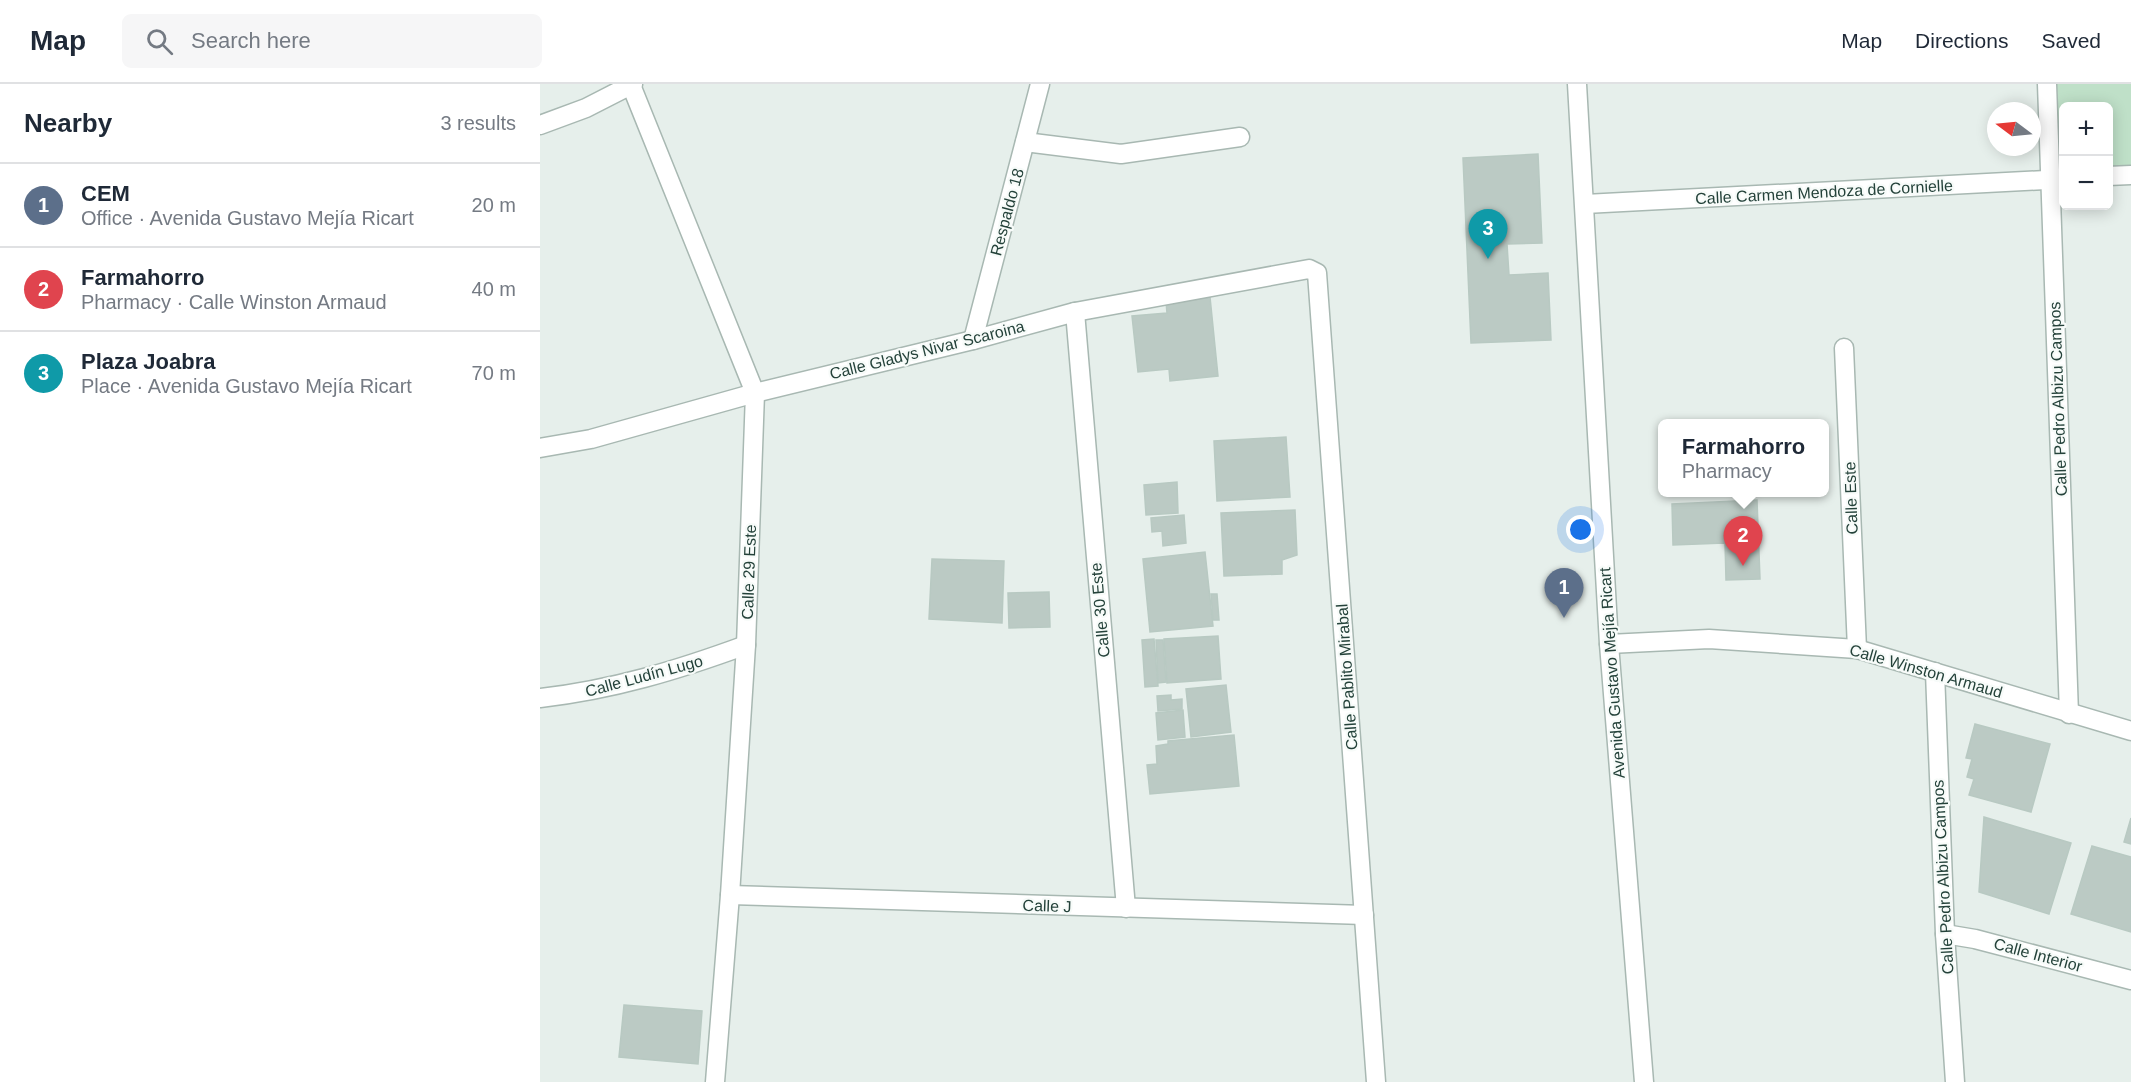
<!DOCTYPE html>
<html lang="en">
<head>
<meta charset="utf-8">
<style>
	:root { --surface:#fff; --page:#f6f6f7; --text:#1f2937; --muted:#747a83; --line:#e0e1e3; --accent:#db2777 }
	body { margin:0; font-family:Arial,sans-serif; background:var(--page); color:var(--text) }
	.controls { position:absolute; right:18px; top:18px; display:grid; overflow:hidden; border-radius:9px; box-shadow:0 3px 15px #0003 }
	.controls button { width:54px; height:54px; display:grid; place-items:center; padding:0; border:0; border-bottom:2px solid var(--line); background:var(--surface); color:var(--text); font:30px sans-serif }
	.compass { position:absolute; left:1447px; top:18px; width:54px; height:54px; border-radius:50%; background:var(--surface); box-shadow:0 3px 15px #0003; rotate:286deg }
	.you { position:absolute; left:1041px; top:446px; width:21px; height:21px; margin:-15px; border:4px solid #fff; border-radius:50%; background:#1a73e8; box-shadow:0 0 0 9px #1a73e833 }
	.badge { display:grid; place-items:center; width:39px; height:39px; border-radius:50%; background:var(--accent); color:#fff; font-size:20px; font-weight:700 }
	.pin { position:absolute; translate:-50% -50px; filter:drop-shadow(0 2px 3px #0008) }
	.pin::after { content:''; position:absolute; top:32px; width:21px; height:18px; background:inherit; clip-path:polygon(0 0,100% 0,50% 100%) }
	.popup { position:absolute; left:1118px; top:335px; width:171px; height:78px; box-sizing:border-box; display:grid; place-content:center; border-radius:9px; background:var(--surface); filter:drop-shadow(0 2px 4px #0005); font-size:20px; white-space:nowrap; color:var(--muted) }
	.popup b { font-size:22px; color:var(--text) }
	.popup::after { content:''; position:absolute; left:50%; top:100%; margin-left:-12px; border:12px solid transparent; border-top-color:var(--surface) }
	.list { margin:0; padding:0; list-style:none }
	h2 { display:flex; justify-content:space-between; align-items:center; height:78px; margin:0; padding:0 24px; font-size:26px }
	h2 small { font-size:20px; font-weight:400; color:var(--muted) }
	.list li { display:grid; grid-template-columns:39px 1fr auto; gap:18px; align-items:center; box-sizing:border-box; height:84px; padding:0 24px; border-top:2px solid var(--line) }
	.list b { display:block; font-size:22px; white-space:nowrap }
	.list p { margin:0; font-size:20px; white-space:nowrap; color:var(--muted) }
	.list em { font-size:20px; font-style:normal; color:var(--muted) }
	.icon { flex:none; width:33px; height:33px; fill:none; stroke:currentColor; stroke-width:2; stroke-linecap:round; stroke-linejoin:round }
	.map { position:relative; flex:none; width:1591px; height:998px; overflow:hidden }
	header { display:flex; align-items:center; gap:36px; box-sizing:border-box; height:84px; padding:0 30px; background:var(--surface); border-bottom:2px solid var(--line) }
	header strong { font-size:28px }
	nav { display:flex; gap:33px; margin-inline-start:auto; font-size:21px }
	.search { width:420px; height:54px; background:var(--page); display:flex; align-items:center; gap:15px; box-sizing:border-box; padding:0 21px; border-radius:9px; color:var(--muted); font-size:22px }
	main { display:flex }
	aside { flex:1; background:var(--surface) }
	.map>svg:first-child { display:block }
	.green { fill:#bfe0c8 }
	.building { fill:#bbcac4; stroke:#b8c9c2; stroke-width:1.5 }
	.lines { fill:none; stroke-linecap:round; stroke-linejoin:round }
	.minor-casing { stroke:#a8b8b2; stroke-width:21 }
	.minor { stroke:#fff; stroke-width:18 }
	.labels { text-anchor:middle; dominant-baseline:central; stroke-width:4.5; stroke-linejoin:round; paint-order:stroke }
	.street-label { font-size:16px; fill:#24423a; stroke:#f7fbf9 }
</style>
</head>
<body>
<header>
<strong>Map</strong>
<div class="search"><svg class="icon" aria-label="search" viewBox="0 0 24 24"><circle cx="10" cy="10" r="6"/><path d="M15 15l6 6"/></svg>Search here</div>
<nav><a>Map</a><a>Directions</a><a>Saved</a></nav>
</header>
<main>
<aside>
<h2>Nearby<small>3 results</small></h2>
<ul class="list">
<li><span class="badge" style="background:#5c6f8a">1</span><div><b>CEM</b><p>Office · Avenida Gustavo Mejía Ricart</p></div><em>20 m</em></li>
<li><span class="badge" style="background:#e0444e">2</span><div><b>Farmahorro</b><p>Pharmacy · Calle Winston Armaud</p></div><em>40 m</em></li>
<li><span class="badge" style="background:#0f9aa8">3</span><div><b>Plaza Joabra</b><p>Place · Avenida Gustavo Mejía Ricart</p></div><em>70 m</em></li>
</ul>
</aside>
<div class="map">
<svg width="1591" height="998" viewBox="0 0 1591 998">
	<rect width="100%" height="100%" fill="#e6efeb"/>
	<polygon class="green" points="1507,0 1591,0 1591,91 1569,92 1568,22 1524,22 1523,95 1510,96"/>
	<g class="building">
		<polygon points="998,70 1002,159 967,160 969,191 1008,189 1011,256 931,259 923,74"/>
		<polygon points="670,213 678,292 630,297 629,285 598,288 592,232 627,229 626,218"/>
		<polygon points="746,353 750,413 677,417 674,357"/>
		<polygon points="637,398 638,429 606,431 604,401"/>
		<polygon points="1217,416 1220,495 1186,496 1185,459 1133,461 1132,420"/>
		<polygon points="755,426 757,471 742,476 742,490 684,492 681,429"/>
		<polygon points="644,431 646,459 623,462 622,447 612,448 611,434"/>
		<polygon points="665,468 673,542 610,548 603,475"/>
		<polygon points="392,475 464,477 462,539 389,535"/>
		<polygon points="509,508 510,543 469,544 468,509"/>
		<polygon points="671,510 677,510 679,536 673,536"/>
		<polygon points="678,552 681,595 627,599 624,555"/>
		<polygon points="614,555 618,602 605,603 602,556"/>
		<polygon points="616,556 623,556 626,598 618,599"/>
		<polygon points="686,601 691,648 651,653 646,605"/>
		<polygon points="631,611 631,616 642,615 642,625 618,627 617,612"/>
		<polygon points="643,626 645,653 618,656 616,629"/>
		<polygon points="1435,640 1510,660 1491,728 1429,711 1434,695 1427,693 1432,675 1426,674"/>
		<polygon points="694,651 699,702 610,710 607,681 617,680 616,662 628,660 628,657"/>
		<polygon points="1444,733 1531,759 1509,830 1439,808"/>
		<polygon points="1591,734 1591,760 1584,758"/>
		<polygon points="1552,762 1591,773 1591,848 1531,830"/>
		<polygon points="84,921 162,927 158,980 79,973"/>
	</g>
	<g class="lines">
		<g class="minor-casing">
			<g id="minor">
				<polyline points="1037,0 1069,560 1104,998"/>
				<polyline points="1507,0 1529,630"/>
				<polyline points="91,1 215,309 206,561 190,811 175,998"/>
				<polyline points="0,41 46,24 93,0"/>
				<polyline points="485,58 581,70 700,53"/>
				<polyline points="1568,92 1591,91"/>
				<polyline points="1045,120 1524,95"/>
				<polyline points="535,228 586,824"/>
				<polyline points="433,256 500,0"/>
				<polyline points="1304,264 1317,565"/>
				<polyline points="0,364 51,355 215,309 433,256 535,228 769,185 777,189 836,998"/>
				<polyline points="1069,560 1169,555 1317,565 1591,647"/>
				<polyline points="1395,588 1405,850 1415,998"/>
				<path d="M 0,614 C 72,606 138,586 206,561"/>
				<polyline points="190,811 824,831"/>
				<polyline points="1405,850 1435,855 1591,896"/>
			</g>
		</g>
		<use href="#minor" class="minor"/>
	</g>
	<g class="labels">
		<g class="street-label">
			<text transform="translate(1284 108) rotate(-3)">Calle Carmen Mendoza de Cornielle</text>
			<text transform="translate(467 128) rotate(-75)">Respaldo 18</text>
			<text transform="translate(387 266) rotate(-14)">Calle Gladys Nivar Scaroina</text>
			<text transform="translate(1518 315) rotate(-92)">Calle Pedro Albizu Campos</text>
			<text transform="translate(1311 414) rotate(-92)">Calle Este</text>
			<text transform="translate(209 488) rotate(-88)">Calle 29 Este</text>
			<text transform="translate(560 526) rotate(-95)">Calle 30 Este</text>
			<text transform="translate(1386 587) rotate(16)">Calle Winston Armaud</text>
			<text transform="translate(1072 589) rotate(-94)">Avenida Gustavo Mejía Ricart</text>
			<text transform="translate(104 592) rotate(-15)">Calle Ludín Lugo</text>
			<text transform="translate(807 593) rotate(-94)">Calle Pablito Mirabal</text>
			<text transform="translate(1403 793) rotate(-93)">Calle Pedro Albizu Campos</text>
			<text transform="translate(507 822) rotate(2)">Calle J</text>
			<text transform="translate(1498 871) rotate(15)">Calle Interior</text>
		</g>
	</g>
</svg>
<div class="controls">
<button>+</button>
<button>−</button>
</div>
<svg class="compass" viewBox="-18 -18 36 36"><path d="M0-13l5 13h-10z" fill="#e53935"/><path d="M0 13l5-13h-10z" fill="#747a83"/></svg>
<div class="you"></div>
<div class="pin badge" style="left:1024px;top:534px;background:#5c6f8a">1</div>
<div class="pin badge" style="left:1203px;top:482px;background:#e0444e">2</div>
<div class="popup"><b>Farmahorro</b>Pharmacy</div>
<div class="pin badge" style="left:948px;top:175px;background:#0f9aa8">3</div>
</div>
</main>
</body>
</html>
